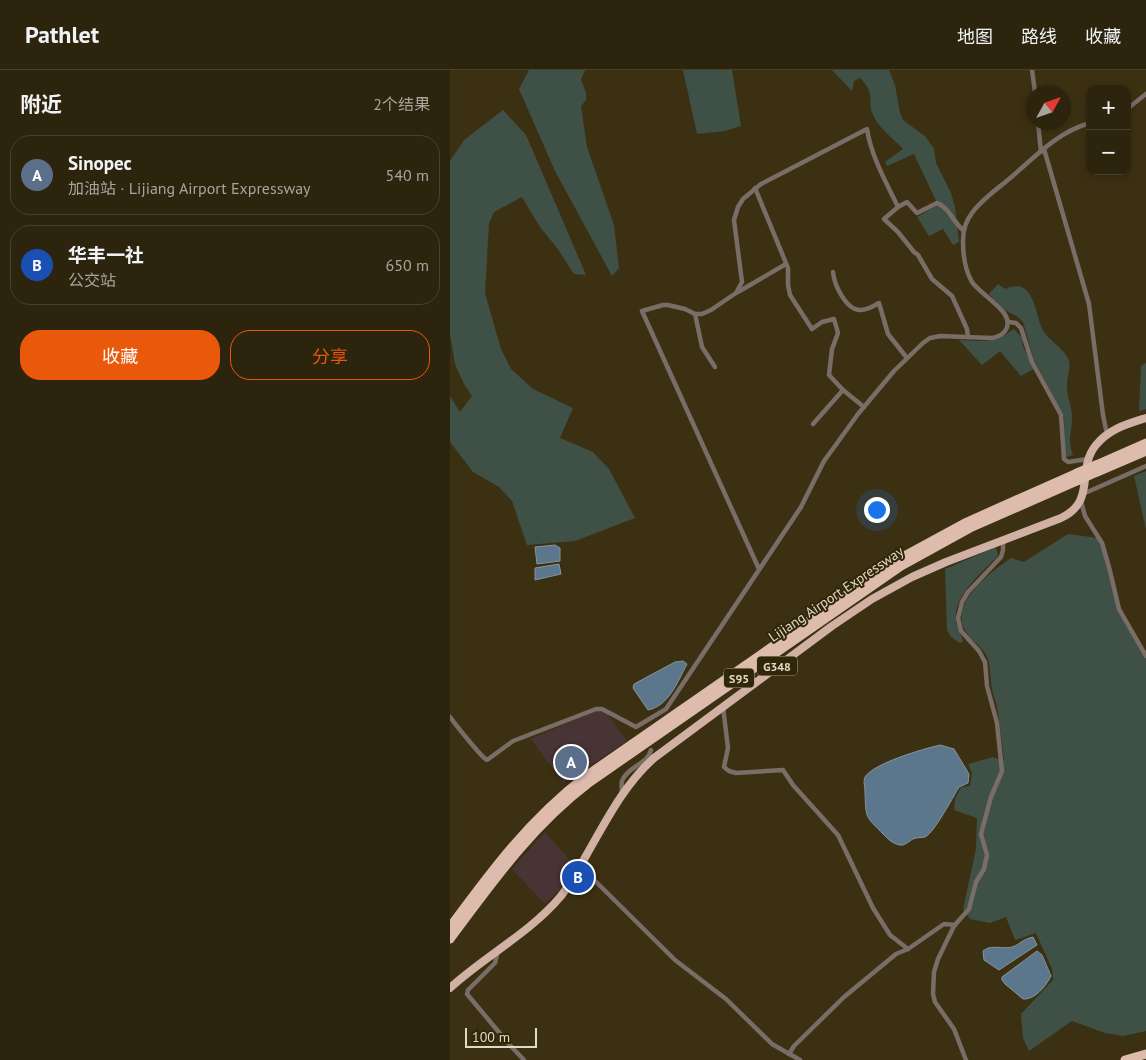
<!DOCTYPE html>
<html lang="zh">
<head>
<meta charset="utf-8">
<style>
	:root { --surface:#2d240e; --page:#352c17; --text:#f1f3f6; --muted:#a7a49e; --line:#48412e; --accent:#ea580c }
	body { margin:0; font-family:"PT Sans","Noto Sans SC",sans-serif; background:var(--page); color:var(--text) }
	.controls { position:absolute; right:15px; top:15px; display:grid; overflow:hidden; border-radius:10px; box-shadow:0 2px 8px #0003 }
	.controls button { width:45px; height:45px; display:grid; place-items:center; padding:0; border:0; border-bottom:1px solid var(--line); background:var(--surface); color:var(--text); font:25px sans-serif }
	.compass { position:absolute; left:576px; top:15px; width:45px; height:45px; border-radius:50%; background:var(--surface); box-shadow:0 2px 8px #0003; rotate:50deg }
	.scale { position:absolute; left:15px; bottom:12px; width:72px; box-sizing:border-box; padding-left:5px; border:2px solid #e0d9c8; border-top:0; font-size:14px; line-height:18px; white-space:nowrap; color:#e0d9c8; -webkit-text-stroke:4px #322608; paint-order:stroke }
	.you { position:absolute; left:426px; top:439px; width:18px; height:18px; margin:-12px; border:4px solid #fff; border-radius:50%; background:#1a73e8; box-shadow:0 0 0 8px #1a73e833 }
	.badge { display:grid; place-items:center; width:32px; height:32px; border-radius:50%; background:var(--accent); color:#fff; font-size:16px; font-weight:700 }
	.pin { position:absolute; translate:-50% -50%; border:2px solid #fff; box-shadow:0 1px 5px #0006 }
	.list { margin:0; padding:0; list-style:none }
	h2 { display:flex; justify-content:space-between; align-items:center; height:65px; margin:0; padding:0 20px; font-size:21px }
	h2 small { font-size:16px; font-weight:400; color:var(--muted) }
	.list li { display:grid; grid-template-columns:32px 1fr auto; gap:15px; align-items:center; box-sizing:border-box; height:80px; margin:0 10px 10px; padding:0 10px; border:1px solid var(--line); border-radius:20px }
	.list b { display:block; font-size:19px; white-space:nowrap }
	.list p { margin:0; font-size:16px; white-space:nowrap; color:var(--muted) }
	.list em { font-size:16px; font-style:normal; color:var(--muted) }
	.actions { display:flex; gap:10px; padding:15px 20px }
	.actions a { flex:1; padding:11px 0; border:1px solid var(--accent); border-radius:20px; text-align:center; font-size:18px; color:var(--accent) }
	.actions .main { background:var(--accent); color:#fff }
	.map { position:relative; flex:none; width:696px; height:990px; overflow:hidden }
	header { display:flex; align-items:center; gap:30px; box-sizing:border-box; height:70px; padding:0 25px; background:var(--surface); border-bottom:1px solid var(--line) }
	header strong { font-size:24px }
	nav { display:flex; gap:28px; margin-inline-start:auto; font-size:18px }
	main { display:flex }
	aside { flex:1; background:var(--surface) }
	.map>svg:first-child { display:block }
	.commercial { fill:#483335 }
	.green { fill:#3f5146 }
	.water { fill:#5c768b; stroke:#84949d }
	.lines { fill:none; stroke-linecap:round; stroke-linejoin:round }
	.minor { stroke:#7a6c66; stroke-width:4.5 }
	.trunk { stroke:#d0b1a3; stroke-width:8 }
	.motorway { stroke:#debcad; stroke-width:9 }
	.motorway-bridge { stroke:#debcad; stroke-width:9 }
	.labels { text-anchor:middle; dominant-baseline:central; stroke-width:4; stroke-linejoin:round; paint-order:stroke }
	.shield { fill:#322608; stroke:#aca38e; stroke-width:1 }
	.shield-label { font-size:12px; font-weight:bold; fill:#e0d9c8 }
	.street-label { font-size:14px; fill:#e0d9c8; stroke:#322608 }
</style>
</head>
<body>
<header>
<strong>Pathlet</strong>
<nav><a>地图</a><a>路线</a><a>收藏</a></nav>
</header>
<main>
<aside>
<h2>附近<small>2个结果</small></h2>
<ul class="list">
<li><span class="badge" style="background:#5c6f8a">A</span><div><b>Sinopec</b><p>加油站 · Lijiang Airport Expressway</p></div><em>540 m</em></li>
<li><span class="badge" style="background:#1a4fb4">B</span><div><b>华丰一社</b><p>公交站</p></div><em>650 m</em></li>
</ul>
<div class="actions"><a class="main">收藏</a><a>分享</a></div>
</aside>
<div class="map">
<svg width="696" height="990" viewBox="0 0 696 990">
	<rect width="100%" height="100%" fill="#3c3013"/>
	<g class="commercial">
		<polygon points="147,640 156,642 177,671 113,713 81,669"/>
		<polygon points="95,762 125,796 112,817 95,834 62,799"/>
	</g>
	<g class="green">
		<polygon points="79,0 135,0 131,9 136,23 136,30 131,36 137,77 164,155 169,198 162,206 105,101 69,19"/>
		<polygon points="233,0 282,0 291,56 275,61 247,64"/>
		<path d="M 382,0 L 439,0 L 445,15 L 450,43 L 453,50 L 476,67 L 484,79 L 486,93 L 501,123 L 505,137 L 509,172 L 503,175 L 493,159 L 479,166 L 467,147 L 488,135 L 464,84 L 437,96 L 435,92 L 453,79 C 444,69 430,59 424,47 C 416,31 427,25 410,8 L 404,11 L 402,21 Z"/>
		<polygon points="53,40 76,65 136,205 124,204 107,178 90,157 72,127 44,142 39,153 35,223 51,279 61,299 83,319 123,338 110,368 143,382 159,399 185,448 125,471 77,475 62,431 49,417 23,402 0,372 0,326 10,342 22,326 14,314 5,294 0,264 0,91 14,70"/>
		<path d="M 548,214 L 555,219 C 586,205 584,246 594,262 C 601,272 615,279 619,291 C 621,299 617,306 617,314 C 616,325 622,336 622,348 C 622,363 617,370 623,385 L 617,387 L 615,383 L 614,347 L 584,290 L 573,252 L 568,247 L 555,240 L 539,224 Z"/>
		<path d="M 564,259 L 572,268 L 573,276 L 584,299 L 571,306 L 550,281 L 532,295 L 509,270 C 535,271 542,274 564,259 Z"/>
		<polygon points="696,293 696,339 689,341 691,296"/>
		<polygon points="696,401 696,459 684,406"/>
		<path d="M 618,464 L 648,468 L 658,497 L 668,539 L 696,589 L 696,961 L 673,966 L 655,963 L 622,951 L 579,981 L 573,968 L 571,944 L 603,910 L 602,899 L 586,863 L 565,870 L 556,847 L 540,853 L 520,849 L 513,839 L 526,779 L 527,748 L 504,740 L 505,729 L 511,717 L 520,716 L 522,703 L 518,694 L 543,687 L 554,691 C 552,673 550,655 547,637 C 546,631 543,625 542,619 C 540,609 541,598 538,589 C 534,577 522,572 516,562 C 497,534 541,502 561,488 L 574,492 Z"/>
		<path d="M 546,477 L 548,486 C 533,501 503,526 506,549 C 506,556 511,564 513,571 L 510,573 L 501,567 L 497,560 L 495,499 Z"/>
	</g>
	<g class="water">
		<polygon points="105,475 110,478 110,491 87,494 85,477"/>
		<polygon points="109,494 111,504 85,510 85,498"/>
		<path d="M 233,591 L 237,594 C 228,611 219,636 198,640 L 183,618 L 184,614 L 225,592 Z"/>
		<path d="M 490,675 L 504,679 L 519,704 L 518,713 L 509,717 C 503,727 484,763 475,767 C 471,768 467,767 463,769 C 459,771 455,776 450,775 C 443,774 438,769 434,765 C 415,745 416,750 415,722 C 415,716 413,712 415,707 C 424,693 473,679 490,675 Z"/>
		<path d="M 583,867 L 587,875 L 549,900 L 534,890 L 533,881 C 542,873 554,881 565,876 C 572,872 574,869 583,867 Z"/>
		<path d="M 587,881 L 592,885 L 601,906 C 596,916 585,930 573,929 L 555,914 L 552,910 L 552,907 Z"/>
	</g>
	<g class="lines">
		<g class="minor">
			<polyline points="582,0 585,22"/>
			<polyline points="677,39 696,24"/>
			<polyline points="588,52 591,82"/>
			<polyline points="594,79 639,234 653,345 657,364"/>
			<polyline points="305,118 338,198 338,215 340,225 362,259 372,252 384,249 388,263 382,279 379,305 393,320 414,337"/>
			<polyline points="448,137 434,149 448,162 464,182 468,185 482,209 502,226 517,259 518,267"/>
			<path d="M 383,202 C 384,214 396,241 411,240 C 417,240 424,236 429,233 L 438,264 L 457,288"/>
			<polyline points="288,222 336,194"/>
			<polyline points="245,244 252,277 265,297"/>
			<polyline points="559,252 566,253 571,258 582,292 611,345 614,389 618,392 638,389"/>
			<polyline points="363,354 393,320"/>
			<polyline points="633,424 696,396"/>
			<polyline points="631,431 635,446 652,473 659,497 669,539 696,586"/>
			<path d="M 309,499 L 192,241 L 213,235 L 218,235 L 235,239 L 245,244 L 252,244 L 261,240 L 286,223 L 292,212 L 284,150 L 288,137 L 293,129 L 311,114 L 417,59 C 421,86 436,112 448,137 L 457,132 L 467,143 L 487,133 C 499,137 503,152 513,160"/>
			<polyline points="273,637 278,678 274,697 279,701 286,703 333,700 343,715 388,765 423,838 440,865 458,879"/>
			<path d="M 0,647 C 6,655 32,688 37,690 L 63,671 L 146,639 L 152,639 L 186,657 L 216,639 L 351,437 L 374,391 L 385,376 L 408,344 L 444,301 L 473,273 L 480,268 L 490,266 L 542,268 C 548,267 552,265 555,261 C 568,243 531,226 522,212 C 515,200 513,185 513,171 C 513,160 515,152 522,143 C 531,130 546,120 559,109 C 584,88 607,62 640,53"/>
			<path d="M 172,724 C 172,720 171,714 172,711 C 177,697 198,694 201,680"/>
			<polyline points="130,796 225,890 276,929 322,974 350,990"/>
			<polyline points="48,881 45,893 18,920 17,924 58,973 74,990"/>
			<polyline points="339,984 344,976 394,927 446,884 458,879 494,854 505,855"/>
			<polyline points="516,990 504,959 485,932 483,924 484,902 488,889 504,856 519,839 526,812 534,799 537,785 531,764 541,727 552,701 547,653 537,616 535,592 529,581 511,561 508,548 512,532 518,522 551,487 553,480 553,470"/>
		</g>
		<path class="trunk" d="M 0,918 C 35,886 80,863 111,826 C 121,813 129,798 137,784 C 157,749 174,715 204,688 L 382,556 L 422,529 L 462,507 L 496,492 L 611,448 C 647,431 626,399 646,375 C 659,359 677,354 696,348"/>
		<g class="motorway">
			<polyline points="646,395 696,373"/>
			<polyline points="647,402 696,381"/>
			<path d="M 0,857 C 42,800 79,750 136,706 L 447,490 L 517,452 L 627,403"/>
			<path d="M 0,869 C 44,810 81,757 140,712 L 451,496 L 520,458 L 627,411"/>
			<polyline points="675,990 696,984"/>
		</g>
		<g class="motorway-bridge">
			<polyline points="627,403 646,395"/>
			<polyline points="627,411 647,402"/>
		</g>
	</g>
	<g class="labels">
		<g class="shield">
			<rect x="307" y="586.5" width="40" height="19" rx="4"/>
			<rect x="274" y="598.5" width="30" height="19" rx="4"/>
		</g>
		<g class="shield-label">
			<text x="327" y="596">G348</text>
			<text x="289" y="608">S95</text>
		</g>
		<g class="street-label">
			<text transform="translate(386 524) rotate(-34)">Lijiang Airport Expressway</text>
		</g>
	</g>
</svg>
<div class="controls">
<button>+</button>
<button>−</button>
</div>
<svg class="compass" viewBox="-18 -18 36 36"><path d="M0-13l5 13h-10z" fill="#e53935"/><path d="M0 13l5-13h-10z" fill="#a7a49e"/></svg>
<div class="scale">100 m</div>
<div class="you"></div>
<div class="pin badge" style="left:121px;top:692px;background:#5c6f8a">A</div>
<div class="pin badge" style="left:128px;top:807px;background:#1a4fb4">B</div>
</div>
</main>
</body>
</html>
